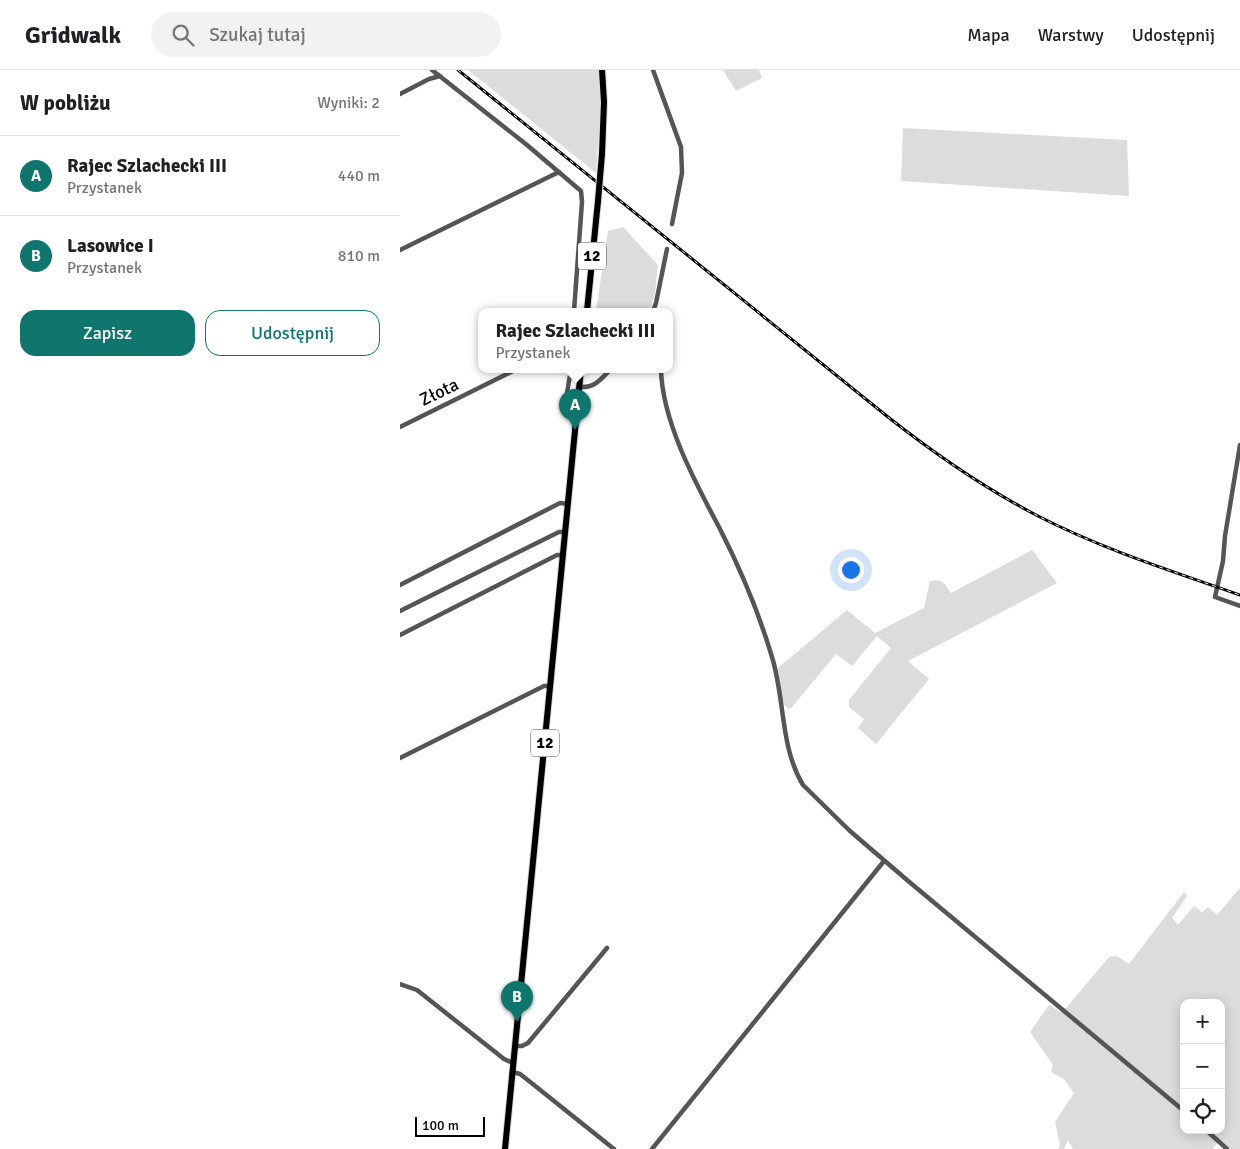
<!DOCTYPE html>
<html lang="pl">
<head>
<meta charset="utf-8">
<style>
	:root { --surface:#fff; --page:#f2f2f2; --text:#202124; --muted:#757577; --line:#e0e0e0; --accent:#0f766e }
	body { margin:0; font-family:Signika,sans-serif; background:var(--page); color:var(--text) }
	.controls { position:absolute; right:15px; bottom:15px; display:grid; overflow:hidden; border-radius:10px; box-shadow:0 2px 12px #0003 }
	.controls button { width:45px; height:45px; display:grid; place-items:center; padding:0; border:0; border-bottom:1px solid var(--line); background:var(--surface); color:var(--text); font:25px sans-serif }
	.scale { position:absolute; left:15px; bottom:12px; width:70px; box-sizing:border-box; padding-left:5px; border:2px solid #000; border-top:0; font-size:14px; line-height:18px; white-space:nowrap; color:#000; -webkit-text-stroke:4px #fff; paint-order:stroke }
	.you { position:absolute; left:450px; top:499px; width:18px; height:18px; margin:-12px; border:4px solid #fff; border-radius:50%; background:#1a73e8; box-shadow:0 0 0 8px #1a73e833 }
	.badge { display:grid; place-items:center; width:32px; height:32px; border-radius:50%; background:var(--accent); color:#fff; font-size:16px; font-weight:700 }
	.pin { position:absolute; translate:-50% -41px; filter:drop-shadow(0 1px 2px #0008) }
	.pin::after { content:''; position:absolute; top:26px; width:18px; height:15px; background:inherit; clip-path:polygon(0 0,100% 0,50% 100%) }
	.popup { position:absolute; left:78px; top:238px; width:195px; height:65px; box-sizing:border-box; display:grid; place-content:center; border-radius:10px; background:var(--surface); filter:drop-shadow(0 1px 4px #0005); font-size:16px; white-space:nowrap; color:var(--muted) }
	.popup b { font-size:19px; color:var(--text) }
	.popup::after { content:''; position:absolute; left:50%; top:100%; margin-left:-10px; border:10px solid transparent; border-top-color:var(--surface) }
	.list { margin:0; padding:0; list-style:none }
	h2 { display:flex; justify-content:space-between; align-items:center; height:65px; margin:0; padding:0 20px; font-size:21px }
	h2 small { font-size:16px; font-weight:400; color:var(--muted) }
	.list li { display:grid; grid-template-columns:32px 1fr auto; gap:15px; align-items:center; box-sizing:border-box; height:80px; padding:0 20px; border-top:1px solid var(--line) }
	.list b { display:block; font-size:19px; white-space:nowrap }
	.list p { margin:0; font-size:16px; white-space:nowrap; color:var(--muted) }
	.list em { font-size:16px; font-style:normal; color:var(--muted) }
	.actions { display:flex; gap:10px; padding:15px 20px }
	.actions a { flex:1; padding:11px 0; border:1px solid var(--accent); border-radius:15px; text-align:center; font-size:18px; color:var(--accent) }
	.actions .main { background:var(--accent); color:#fff }
	.icon { flex:none; width:28px; height:28px; fill:none; stroke:currentColor; stroke-width:2; stroke-linecap:round; stroke-linejoin:round }
	.map { position:relative; flex:none; width:840px; height:1079px; overflow:hidden }
	header { display:flex; align-items:center; gap:30px; box-sizing:border-box; height:70px; padding:0 25px; background:var(--surface); border-bottom:1px solid var(--line) }
	header strong { font-size:24px }
	nav { display:flex; gap:28px; margin-inline-start:auto; font-size:18px }
	.search { width:350px; height:45px; background:var(--page); display:flex; align-items:center; gap:12px; box-sizing:border-box; padding:0 18px; border-radius:28px; color:var(--muted); font-size:19px }
	main { display:flex }
	aside { flex:1; background:var(--surface) }
	.map>svg:first-child { display:block }
	.green { fill:#dcdcdc; fill-rule:evenodd }
	.lines { fill:none; stroke-linecap:round; stroke-linejoin:round }
	.primary-casing { stroke:#dbdbdb; stroke-width:8 }
	.street { stroke:#555; stroke-width:4.5 }
	.primary { stroke:#000; stroke-width:6 }
	.rail-casing { stroke:#000; stroke-width:3 }
	.rail { stroke:#fff; stroke-width:1; stroke-dasharray:4; stroke-linecap:butt }
	.primary-bridge-casing { stroke:#dbdbdb; stroke-width:8; stroke-linecap:butt }
	.primary-bridge { stroke:#000; stroke-width:6 }
	.labels { text-anchor:middle; dominant-baseline:central; stroke-width:4; stroke-linejoin:round; paint-order:stroke }
	.shield { fill:#fff; stroke:#4c4c4c; stroke-width:1 }
	.shield-label { font-size:16px; font-weight:bold; fill:#000 }
	.street-label { font-size:18px; fill:#000; stroke:#fff }
</style>
</head>
<body>
<header>
<strong>Gridwalk</strong>
<div class="search"><svg class="icon" aria-label="search" viewBox="0 0 24 24"><circle cx="10" cy="10" r="6"/><path d="M15 15l6 6"/></svg>Szukaj tutaj</div>
<nav><a>Mapa</a><a>Warstwy</a><a>Udostępnij</a></nav>
</header>
<main>
<aside>
<h2>W pobliżu<small>Wyniki: 2</small></h2>
<ul class="list">
<li><span class="badge">A</span><div><b>Rajec Szlachecki III</b><p>Przystanek</p></div><em>440 m</em></li>
<li><span class="badge">B</span><div><b>Lasowice I</b><p>Przystanek</p></div><em>810 m</em></li>
</ul>
<div class="actions"><a class="main">Zapisz</a><a>Udostępnij</a></div>
</aside>
<div class="map">
<svg width="840" height="1079" viewBox="0 0 840 1079">
	<rect width="100%" height="100%" fill="#fff"/>
	<g class="green">
		<polygon points="68,0 198,0 201,36 196,103"/>
		<polygon points="323,0 359,0 362,8 336,21"/>
		<polygon points="503,58 727,70 729,126 501,111"/>
		<polygon points="223,157 258,195 255,223 250,241 196,241 208,161"/>
		<path d="M 632,480 L 657,513 L 508,591 L 529,609 L 476,674 L 458,658 L 464,649 L 449,637 L 449,630 L 491,578 L 477,566 L 452,596 L 436,584 L 392,637 L 389,639 L 382,633 L 378,598 L 447,540 L 475,563 L 524,538 L 530,511 C 542,508 545,514 551,523 Z"/>
		<path d="M 840,818 L 840,1079 L 831,1079 L 820,1070 L 813,1078 L 814,1079 L 673,1079 L 668,1070 L 664,1079 L 658,1079 L 660,1075 L 655,1052 L 674,1023 L 664,1009 L 651,1002 L 653,995 L 630,962 L 649,935 L 662,943 L 709,887 L 717,886 L 729,894 L 784,822 L 787,826 L 772,848 L 778,855 L 794,836 L 802,842 L 808,837 L 817,845 ZM 784,933 L 821,933 L 821,1060 L 784,1060 Z"/>
	</g>
	<g class="lines">
		<g class="primary-casing">
			<g id="primary">
				<polyline points="202,84 204,32 202,0"/>
				<polyline points="187,241 198,131"/>
				<polyline points="105,1079 181,299"/>
			</g>
		</g>
		<g class="street">
			<polyline points="32,0 127,75 181,121 182,132 174,241"/>
			<polyline points="253,0 281,77 282,103 272,154"/>
			<polyline points="0,24 29,9 40,6"/>
			<polyline points="0,180 159,102"/>
			<polyline points="253,241 256,233 267,179"/>
			<polyline points="171,299 165,335 168,341 177,342"/>
			<path d="M 261,299 C 262,351 295,412 319,457 C 340,498 359,543 372,587 C 385,629 380,677 403,715 L 450,761 L 507,810 L 784,1041"/>
			<path d="M 180,317 C 195,318 201,309 211,299"/>
			<polyline points="0,357 117,299"/>
			<polyline points="840,375 825,466 823,491 815,527 840,536"/>
			<polyline points="0,515 160,433 168,434"/>
			<polyline points="0,541 159,462 165,462"/>
			<polyline points="0,565 157,485 163,485"/>
			<polyline points="0,688 144,616 150,616"/>
			<polyline points="0,914 17,920 104,989 113,993"/>
			<polyline points="115,976 122,976 128,973 207,878"/>
			<polyline points="112,1002 120,1004 129,1011 214,1079"/>
			<polyline points="806,1060 827,1079"/>
			<polyline points="252,1079 484,791"/>
		</g>
		<use href="#primary" class="primary"/>
		<g class="rail-casing">
			<path id="rail" d="M 58,0 L 488,347 C 535,384 584,418 638,446 C 702,479 772,501 840,525"/>
		</g>
		<use href="#rail" class="rail"/>
		<g class="primary-bridge-casing">
			<polyline id="primary-bridge" points="198,131 202,84"/>
		</g>
		<use href="#primary-bridge" class="primary-bridge"/>
	</g>
	<g class="labels">
		<g class="shield">
			<rect x="178" y="172.5" width="28" height="27" rx="4"/>
			<rect x="131" y="659.5" width="28" height="27" rx="4"/>
		</g>
		<g class="shield-label">
			<text x="192" y="186">12</text>
			<text x="145" y="673">12</text>
		</g>
		<g class="street-label">
			<text transform="translate(39 322) rotate(-26)">Złota</text>
		</g>
	</g>
</svg>
<div class="controls">
<button>+</button>
<button>−</button>
<button><svg class="icon" aria-label="locate" viewBox="0 0 24 24"><circle cx="12" cy="12" r="6"/><path d="M12 2v4M12 18v4M2 12h4M18 12h4"/></svg></button>
</div>
<div class="scale">100 m</div>
<div class="you"></div>
<div class="pin badge" style="left:175px;top:360px">A</div>
<div class="popup"><b>Rajec Szlachecki III</b>Przystanek</div>
<div class="pin badge" style="left:117px;top:952px">B</div>
</div>
</main>
</body>
</html>
